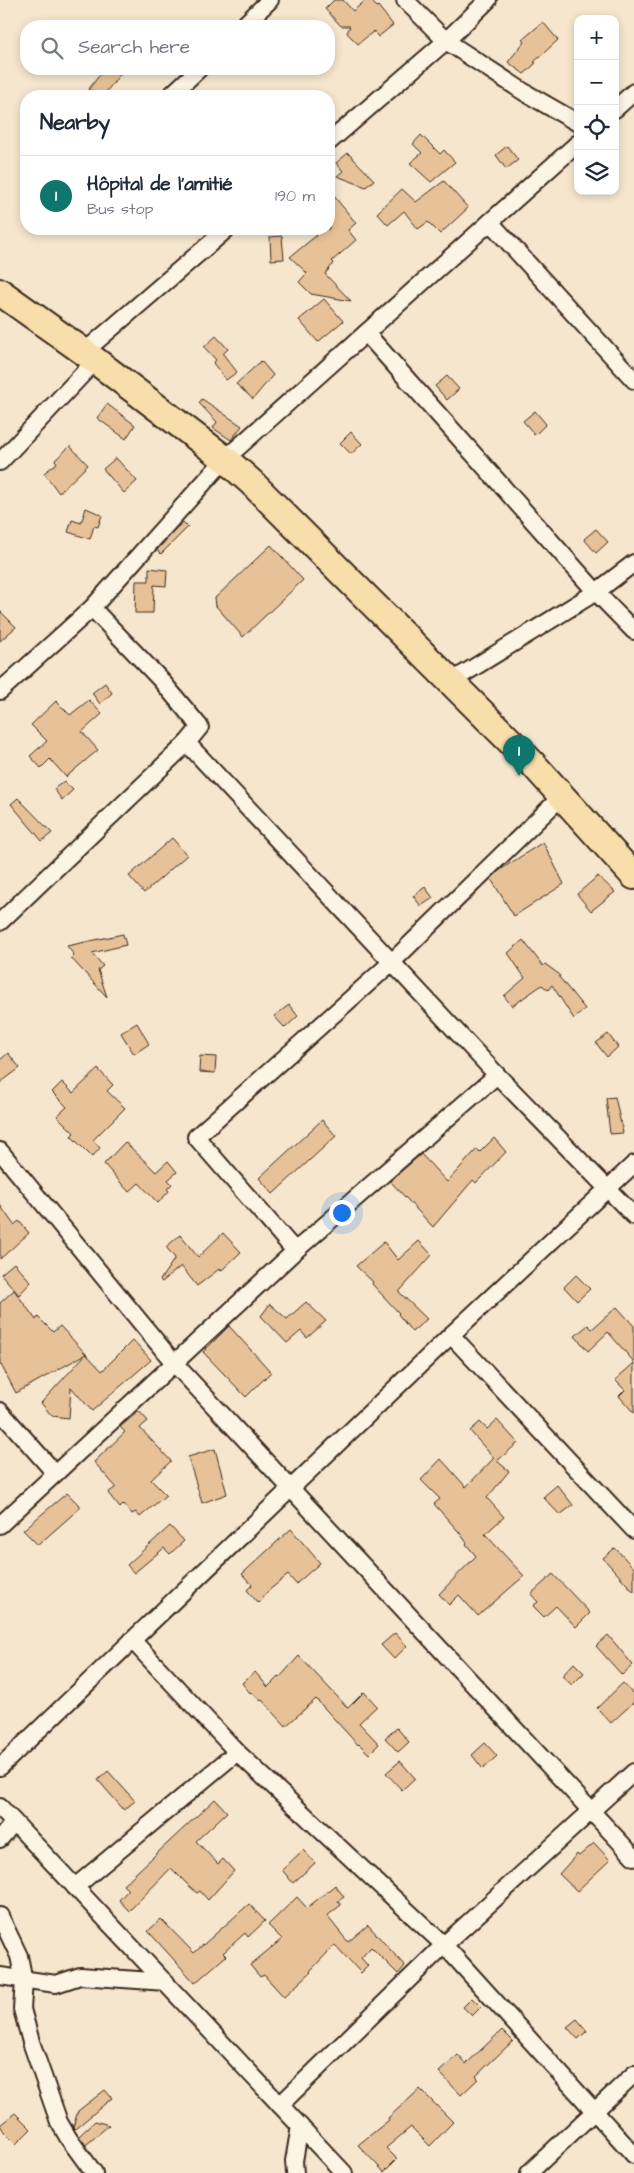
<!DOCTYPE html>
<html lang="en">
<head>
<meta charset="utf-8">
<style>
	:root { --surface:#fff; --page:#f2f2f3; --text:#1f2937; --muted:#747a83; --line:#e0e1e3; --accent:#0f766e }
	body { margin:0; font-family:"Architects Daughter",sans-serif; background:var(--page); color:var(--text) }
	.controls { position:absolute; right:15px; top:15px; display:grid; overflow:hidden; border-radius:10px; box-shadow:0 2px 8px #0003 }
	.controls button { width:45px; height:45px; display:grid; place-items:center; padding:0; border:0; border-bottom:1px solid var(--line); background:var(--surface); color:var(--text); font:25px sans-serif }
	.you { position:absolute; left:341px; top:1212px; width:18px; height:18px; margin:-12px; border:4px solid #fff; border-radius:50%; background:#1a73e8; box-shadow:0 0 0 8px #1a73e833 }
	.badge { display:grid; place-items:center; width:32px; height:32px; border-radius:50%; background:var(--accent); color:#fff; font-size:16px; font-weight:700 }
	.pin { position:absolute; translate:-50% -41px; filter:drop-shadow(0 1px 2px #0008) }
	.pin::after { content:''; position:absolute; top:26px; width:18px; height:15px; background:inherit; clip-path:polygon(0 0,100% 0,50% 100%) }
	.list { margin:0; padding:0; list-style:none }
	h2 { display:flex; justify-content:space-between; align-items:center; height:65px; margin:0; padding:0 20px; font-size:21px }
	h2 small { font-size:16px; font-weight:400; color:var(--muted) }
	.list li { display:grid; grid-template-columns:32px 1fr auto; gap:15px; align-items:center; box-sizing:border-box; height:80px; padding:0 20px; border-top:1px solid var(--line) }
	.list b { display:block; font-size:19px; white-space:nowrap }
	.list p { margin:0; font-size:16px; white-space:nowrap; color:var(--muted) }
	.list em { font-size:16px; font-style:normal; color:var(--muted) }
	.icon { flex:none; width:28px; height:28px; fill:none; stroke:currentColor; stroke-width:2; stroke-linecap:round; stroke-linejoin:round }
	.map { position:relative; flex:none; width:634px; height:2173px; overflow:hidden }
	.search { position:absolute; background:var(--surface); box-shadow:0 2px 8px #0003; left:20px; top:20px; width:315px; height:55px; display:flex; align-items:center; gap:12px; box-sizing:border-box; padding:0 18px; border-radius:20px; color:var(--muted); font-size:19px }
	.panel { position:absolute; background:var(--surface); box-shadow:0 2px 8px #0003; left:20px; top:90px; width:315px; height:145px; border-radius:20px }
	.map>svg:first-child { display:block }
	.building { fill:#e7c298; stroke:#3b2a1e }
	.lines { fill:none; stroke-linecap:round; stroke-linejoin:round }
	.street-casing { stroke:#3b2a1e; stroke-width:20 }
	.primary-casing { stroke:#3b2a1e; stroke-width:30 }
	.street { stroke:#fcf5e5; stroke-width:16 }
	.primary { stroke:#f8deab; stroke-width:26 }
</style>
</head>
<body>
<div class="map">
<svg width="634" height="2173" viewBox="0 0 634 2173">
	<rect width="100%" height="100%" fill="#f6e6ce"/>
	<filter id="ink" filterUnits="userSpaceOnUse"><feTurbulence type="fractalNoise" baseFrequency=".02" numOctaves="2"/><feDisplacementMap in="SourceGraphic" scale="10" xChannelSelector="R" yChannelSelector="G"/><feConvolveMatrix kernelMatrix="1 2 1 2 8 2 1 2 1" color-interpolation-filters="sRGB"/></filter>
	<g filter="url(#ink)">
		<g class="building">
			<polygon points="334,0 343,0 353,11 366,0 370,0 377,7 378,6 393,25 378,37 374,31 358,44 347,33 350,26 341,26 325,9"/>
			<polygon points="543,22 558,40 534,62 536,63 524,74 508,62 524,42 522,40"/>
			<polygon points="104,69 124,69 103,96 98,96 89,89"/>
			<polygon points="421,135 440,154 444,150 455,162 431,182 410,163 422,153 413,144"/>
			<polygon points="507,146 518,160 506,169 496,155"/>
			<polygon points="348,153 374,180 366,187 337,176 343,171 336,163"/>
			<polygon points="444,181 468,208 440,234 428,222 418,229 404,211 388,225 377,213 402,189 416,202"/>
			<polygon points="329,190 356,223 348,230 356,240 332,261 334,263 325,274 351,301 311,294 299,282 307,273 290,257 317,235 311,229 329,229"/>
			<polygon points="282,236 284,259 271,260 270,237"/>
			<polygon points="324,299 343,321 318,342 299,320"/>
			<polygon points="216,336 228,349 223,354 237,372 226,380 213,363 216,360 204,347"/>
			<polygon points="261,361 273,375 253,399 236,384"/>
			<polygon points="447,376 459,389 447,400 435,386"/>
			<polygon points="202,399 242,426 231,440 213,428 217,422 199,403"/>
			<polygon points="107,404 135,425 126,439 97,418"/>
			<polygon points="535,411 546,424 535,435 523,421"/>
			<polygon points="351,432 362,444 351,454 340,443"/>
			<polygon points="70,446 88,465 59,493 44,473 57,463 55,460"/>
			<polygon points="116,458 137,481 124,493 103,469"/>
			<polygon points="86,508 102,515 98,527 94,526 90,539 68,532 72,520 81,523"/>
			<polygon points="183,522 188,527 161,554 157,550"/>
			<polygon points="596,529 608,542 596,553 584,539"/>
			<polygon points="271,545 303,580 243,637 216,606 215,598"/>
			<polygon points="149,568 167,570 166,586 154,585 153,613 135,613 136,581 149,581"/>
			<polygon points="0,611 16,627 0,641"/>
			<polygon points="105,683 112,693 100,704 92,693"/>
			<polygon points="89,700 102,714 82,732 98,750 66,777 50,759 41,768 30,756 47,741 31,725 56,701 70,715"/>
			<polygon points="64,781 73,790 62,800 54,789"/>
			<polygon points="18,798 52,833 42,841 11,804"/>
			<polygon points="172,838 187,855 144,893 129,876"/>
			<polygon points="543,842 564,884 514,916 491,879 500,870"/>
			<polygon points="598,876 615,892 591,911 577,894"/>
			<polygon points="425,887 433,898 421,906 413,896"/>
			<polygon points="123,934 126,945 92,953 103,966 98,970 107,997 71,958 74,955 67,946"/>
			<polygon points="523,940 543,966 545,964 560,975 559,977 585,1009 574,1019 552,985 548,990 542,985 512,1006 504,996 525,978 508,953"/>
			<polygon points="289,1005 298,1016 285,1028 274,1016"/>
			<polygon points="137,1023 149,1044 134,1054 121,1033"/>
			<polygon points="608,1034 618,1047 607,1057 596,1043"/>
			<polygon points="8,1053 20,1068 0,1083 0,1060"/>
			<polygon points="200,1056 216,1057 215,1073 199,1072"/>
			<polygon points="98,1069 113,1085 107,1091 125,1108 93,1140 100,1148 92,1157 71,1136 74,1133 57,1116 67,1107 52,1092 62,1082 73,1093"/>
			<polygon points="615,1097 623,1133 610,1134 606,1098"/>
			<polygon points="322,1120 336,1136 273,1194 259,1178"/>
			<polygon points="494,1138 506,1152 476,1183 473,1180 433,1227 390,1181 421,1154 447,1182 477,1149 480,1152"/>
			<polygon points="125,1142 156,1172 168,1161 177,1172 168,1180 172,1184 167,1189 169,1191 158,1203 139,1183 129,1192 104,1164"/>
			<polygon points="0,1205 14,1225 19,1221 29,1233 0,1259"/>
			<polygon points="223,1233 241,1252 221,1271 219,1269 197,1286 181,1266 162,1282 160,1280 175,1258 166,1247 180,1235 198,1257"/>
			<polygon points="419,1241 432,1255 399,1292 427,1319 412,1332 398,1314 399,1313 372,1284 373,1282 356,1266 384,1242 398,1260"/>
			<polygon points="14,1263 31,1282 19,1295 1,1274"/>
			<polygon points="576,1275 590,1289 577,1301 564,1287"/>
			<polygon points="14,1290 36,1320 38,1317 53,1332 60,1326 86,1354 16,1393 0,1363 0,1303"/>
			<polygon points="306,1302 326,1321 307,1338 301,1331 287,1343 261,1316 270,1304 287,1319"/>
			<polygon points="617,1307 634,1326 634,1362 608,1332 588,1351 575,1336 588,1325 592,1329"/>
			<polygon points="229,1326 271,1372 246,1397 203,1352"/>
			<polygon points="133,1340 151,1360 92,1411 71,1387 69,1418 52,1416 41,1403 86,1354 102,1371"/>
			<polygon points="634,1363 634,1413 619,1396 625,1390 615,1380"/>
			<polygon points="139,1411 148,1421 140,1428 171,1461 151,1480 166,1495 140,1517 136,1512 132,1514 124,1504 120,1508 108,1493 116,1487 94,1462 125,1432 120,1427"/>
			<polygon points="497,1420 518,1443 497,1461 509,1471 487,1498 504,1517 485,1534 524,1576 478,1616 459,1595 449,1605 439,1594 476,1556 466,1544 467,1543 459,1532 434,1504 440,1499 421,1480 441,1459 466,1487 494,1458 470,1431 480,1422 487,1429"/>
			<polygon points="215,1449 227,1494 202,1503 188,1457"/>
			<polygon points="557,1485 573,1505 560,1515 543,1497"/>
			<polygon points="67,1493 81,1507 38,1545 23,1530"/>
			<polygon points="170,1526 184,1541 170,1554 164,1548 134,1573 127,1565"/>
			<polygon points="291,1529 320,1563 296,1584 288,1575 268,1591 258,1603 247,1590 252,1585 242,1574"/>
			<polygon points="615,1548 634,1568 634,1592 603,1558"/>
			<polygon points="553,1574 590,1613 576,1627 556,1606 544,1617 533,1606 538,1602 531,1594"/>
			<polygon points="395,1633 407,1646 394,1659 381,1645"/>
			<polygon points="608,1635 633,1665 622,1675 596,1646"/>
			<polygon points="299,1656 348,1708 364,1692 377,1706 359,1723 379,1744 369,1754 359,1744 358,1745 316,1699 286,1726 262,1700 261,1701 251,1692 250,1693 242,1683 255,1672 268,1687 279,1676 280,1677"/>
			<polygon points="574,1663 584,1673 572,1685 562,1676"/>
			<polygon points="623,1683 634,1695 634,1702 611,1723 597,1708"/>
			<polygon points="397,1728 409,1742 398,1752 385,1738"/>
			<polygon points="485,1743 497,1756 483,1769 472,1755"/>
			<polygon points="400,1761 415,1778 402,1790 386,1773"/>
			<polygon points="108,1771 135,1801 124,1810 98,1780"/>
			<polygon points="215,1799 227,1812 196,1841 218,1864 223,1859 234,1871 208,1900 200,1891 197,1893 187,1884 171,1868 129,1911 119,1900 128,1890 123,1885"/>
			<polygon points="594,1843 610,1860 577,1891 559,1874 577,1854 579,1856"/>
			<polygon points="303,1850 315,1863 293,1883 282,1870"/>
			<polygon points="335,1885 344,1897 338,1901 341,1905 327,1916 348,1942 368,1925 405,1966 398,1974 371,1947 361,1958 368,1966 361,1973 335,1945 310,1971 311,1972 284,1997 264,1975 260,1977 250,1965 282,1939 268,1925 297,1897 307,1908"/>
			<polygon points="249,1904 265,1921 248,1937 245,1933 223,1953 226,1956 195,1983 148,1931 161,1919 194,1953"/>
			<polygon points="472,1998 481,2007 472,2016 463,2007"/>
			<polygon points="577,2019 587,2031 578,2039 567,2027"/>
			<polygon points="502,2030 513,2041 476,2076 478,2079 461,2095 439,2072 458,2055 466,2064"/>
			<polygon points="420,2089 453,2122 430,2146 411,2127 386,2148 397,2159 384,2172 358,2145 389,2120 388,2118"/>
			<polygon points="105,2090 112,2098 75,2129 73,2127 78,2111"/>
			<polygon points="15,2113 31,2129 16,2144 5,2133 0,2125"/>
			<polygon points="95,2121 109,2125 86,2145 79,2136"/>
		</g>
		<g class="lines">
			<g class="street-casing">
				<g id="street">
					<polyline points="405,0 446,41 524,92 578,123"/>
					<polyline points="243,26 270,0"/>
					<polyline points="170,96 199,69"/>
					<polyline points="615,109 634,92"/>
					<polyline points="329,142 446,41 488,0"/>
					<polyline points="490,222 578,143"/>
					<polyline points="366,333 596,592 634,631"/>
					<polyline points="84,352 227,229"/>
					<polyline points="0,462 95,361"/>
					<polyline points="92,608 160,679 200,727 187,743 497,1075 634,1216"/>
					<polyline points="452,681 596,592 634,563"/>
					<polyline points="0,691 92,608 225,459 490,222 634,380"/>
					<polyline points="0,922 187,743"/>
					<polyline points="0,1151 174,1363 634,1857"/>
					<polyline points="295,1251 196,1137 392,962 562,796"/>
					<polyline points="451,1335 634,1530"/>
					<polyline points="0,1411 55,1473"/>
					<polyline points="0,1525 295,1251 497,1075"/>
					<polyline points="132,1640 237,1752 444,1945 634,2155"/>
					<polyline points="0,1767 451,1335 634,1164"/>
					<polyline points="0,1807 344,2173"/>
					<polyline points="0,1839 14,1822"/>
					<polyline points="75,1887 237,1752"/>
					<polyline points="0,1916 19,1956 24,1981 22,2009 31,2042 59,2122 69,2139 94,2173"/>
					<polyline points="0,1976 56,1984 80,1976 166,1982"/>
					<polyline points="280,2105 444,1945 634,1772"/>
					<polyline points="295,2173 294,2161 300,2126"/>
					<polyline points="529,2173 634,2074"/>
				</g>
			</g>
			<g class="primary-casing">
				<polyline id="primary" points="0,292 84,352 225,459 251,482 532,763 634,876"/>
			</g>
			<use href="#street" class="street"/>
			<use href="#primary" class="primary"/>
		</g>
	</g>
</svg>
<div class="controls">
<button>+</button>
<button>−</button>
<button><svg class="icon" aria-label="locate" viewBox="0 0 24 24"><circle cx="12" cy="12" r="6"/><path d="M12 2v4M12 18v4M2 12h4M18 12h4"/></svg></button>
<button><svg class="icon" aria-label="layers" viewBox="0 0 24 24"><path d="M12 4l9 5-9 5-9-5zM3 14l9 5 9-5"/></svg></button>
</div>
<div class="you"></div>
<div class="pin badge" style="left:519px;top:776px">1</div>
<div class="search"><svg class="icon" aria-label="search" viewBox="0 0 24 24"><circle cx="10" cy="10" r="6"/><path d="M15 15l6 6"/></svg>Search here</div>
<section class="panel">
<h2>Nearby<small></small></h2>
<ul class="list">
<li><span class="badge">1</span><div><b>Hôpital de l'amitié</b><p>Bus stop</p></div><em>190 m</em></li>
</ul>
</section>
</div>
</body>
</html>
